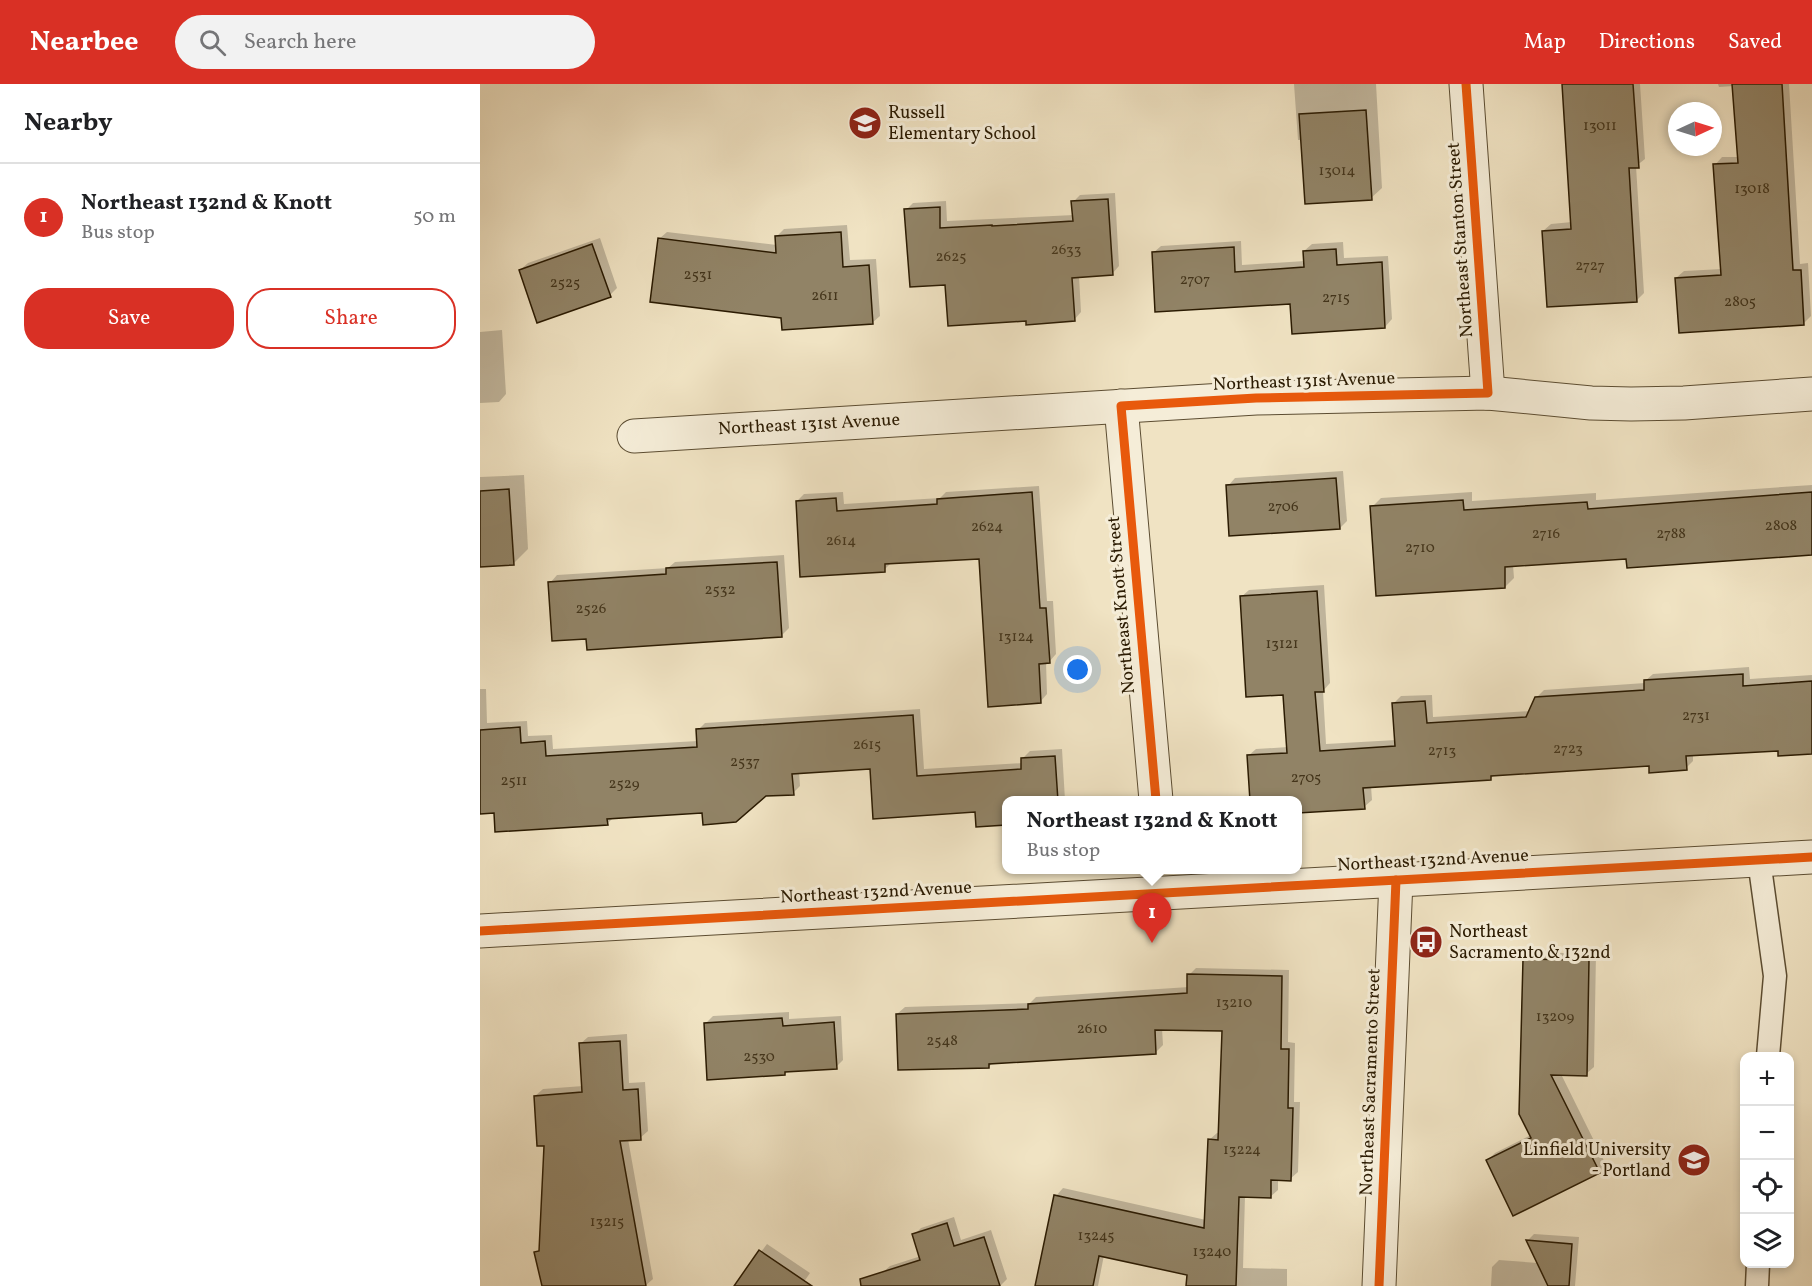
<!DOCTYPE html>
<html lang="en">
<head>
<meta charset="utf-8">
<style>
	:root { --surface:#fff; --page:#f2f2f2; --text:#202124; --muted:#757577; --line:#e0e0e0; --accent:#d93025 }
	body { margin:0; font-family:Vollkorn,serif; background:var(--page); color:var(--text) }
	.controls { position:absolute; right:18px; bottom:18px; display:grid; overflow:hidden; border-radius:12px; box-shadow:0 3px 9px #0003 }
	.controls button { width:54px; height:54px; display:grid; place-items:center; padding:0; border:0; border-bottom:2px solid var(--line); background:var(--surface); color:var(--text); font:30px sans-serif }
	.compass { position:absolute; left:1188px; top:18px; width:54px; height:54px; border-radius:50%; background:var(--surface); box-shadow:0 3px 9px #0003; rotate:86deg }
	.you { position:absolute; left:598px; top:586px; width:21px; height:21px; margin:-15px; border:4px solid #fff; border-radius:50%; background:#1a73e8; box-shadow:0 0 0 9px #1a73e833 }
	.badge { display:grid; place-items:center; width:39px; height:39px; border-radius:50%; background:var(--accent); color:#fff; font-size:20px; font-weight:700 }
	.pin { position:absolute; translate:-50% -50px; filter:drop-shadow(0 2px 3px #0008) }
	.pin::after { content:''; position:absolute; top:32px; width:21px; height:18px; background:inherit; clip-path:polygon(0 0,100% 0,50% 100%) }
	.popup { position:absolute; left:522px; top:712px; width:300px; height:78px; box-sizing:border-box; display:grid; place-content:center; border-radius:12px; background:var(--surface); filter:drop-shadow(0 2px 4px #0005); font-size:20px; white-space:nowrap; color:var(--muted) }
	.popup b { font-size:22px; color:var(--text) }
	.popup::after { content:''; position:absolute; left:50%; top:100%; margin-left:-12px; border:12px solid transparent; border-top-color:var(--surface) }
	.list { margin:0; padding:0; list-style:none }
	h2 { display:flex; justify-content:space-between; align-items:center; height:78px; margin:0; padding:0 24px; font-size:26px }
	h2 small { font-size:20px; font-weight:400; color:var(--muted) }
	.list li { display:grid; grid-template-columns:39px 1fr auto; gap:18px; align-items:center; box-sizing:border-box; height:108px; padding:0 24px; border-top:2px solid var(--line) }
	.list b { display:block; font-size:22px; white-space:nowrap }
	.list p { margin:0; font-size:20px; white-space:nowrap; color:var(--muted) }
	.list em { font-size:20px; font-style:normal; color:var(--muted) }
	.actions { display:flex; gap:12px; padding:18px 24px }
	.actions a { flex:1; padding:14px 0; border:2px solid var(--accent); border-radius:24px; text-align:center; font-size:21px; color:var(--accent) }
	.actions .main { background:var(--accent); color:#fff }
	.icon { flex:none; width:33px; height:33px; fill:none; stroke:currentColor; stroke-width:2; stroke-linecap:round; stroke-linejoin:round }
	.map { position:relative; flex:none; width:1332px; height:1202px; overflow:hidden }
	header { display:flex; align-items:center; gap:36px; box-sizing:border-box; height:84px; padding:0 30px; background:var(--accent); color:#fff }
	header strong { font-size:28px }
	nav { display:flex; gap:33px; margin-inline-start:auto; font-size:21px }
	.search { width:420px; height:54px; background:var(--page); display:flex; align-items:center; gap:15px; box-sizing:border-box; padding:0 21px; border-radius:33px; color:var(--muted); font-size:22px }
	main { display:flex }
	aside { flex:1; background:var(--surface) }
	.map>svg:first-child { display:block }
	.shadow { fill:#0003 }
	.building { fill:#918366; stroke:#2b1b02; stroke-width:1.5 }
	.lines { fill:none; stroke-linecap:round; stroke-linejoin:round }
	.lane-casing { stroke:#5c4d32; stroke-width:25 }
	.street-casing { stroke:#5c4d32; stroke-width:35 }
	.lane { stroke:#f5edd8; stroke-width:22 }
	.street { stroke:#f5edd8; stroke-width:33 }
	.cycleway-casing { stroke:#f5edd8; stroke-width:13 }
	.cycleway { stroke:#e8590c; stroke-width:9 }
	.labels { text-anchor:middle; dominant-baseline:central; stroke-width:6; stroke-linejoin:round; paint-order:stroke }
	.number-label { font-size:15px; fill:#44351b }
	.poi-label { font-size:18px; fill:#2b1b02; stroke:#f5edd8; text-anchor:start }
	.street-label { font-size:18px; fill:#2b1b02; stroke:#f5edd8 }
</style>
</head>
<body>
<header>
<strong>Nearbee</strong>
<div class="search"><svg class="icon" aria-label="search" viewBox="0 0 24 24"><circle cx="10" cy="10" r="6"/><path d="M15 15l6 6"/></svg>Search here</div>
<nav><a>Map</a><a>Directions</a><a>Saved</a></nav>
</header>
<main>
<aside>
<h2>Nearby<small></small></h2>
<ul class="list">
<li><span class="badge">1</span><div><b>Northeast 132nd &amp; Knott</b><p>Bus stop</p></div><em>50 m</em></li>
</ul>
<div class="actions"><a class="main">Save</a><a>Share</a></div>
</aside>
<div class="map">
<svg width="1332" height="1202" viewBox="0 0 1332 1202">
	<rect width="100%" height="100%" fill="#f0e3c3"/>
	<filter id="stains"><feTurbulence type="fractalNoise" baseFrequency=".00333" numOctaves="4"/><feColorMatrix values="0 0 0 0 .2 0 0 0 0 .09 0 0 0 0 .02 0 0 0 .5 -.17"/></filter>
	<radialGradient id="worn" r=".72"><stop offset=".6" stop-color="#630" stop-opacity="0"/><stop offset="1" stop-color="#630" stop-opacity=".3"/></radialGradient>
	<g class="shadow">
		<polygon points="814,0 896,0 902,104 891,114 822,56 818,56"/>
		<polygon points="1084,0 1160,0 1165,75 1156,82 1164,209 1157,216 1063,147 1071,140 1092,138"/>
		<polygon points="1238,0 1309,0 1320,180 1328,179 1331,232 1323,240 1196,194 1204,187 1242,185 1235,81 1242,73 1259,73 1254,2 1239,3"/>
		<polygon points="635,109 639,182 632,190 599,192 601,228 594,236 548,235 466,200 426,126 433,119 466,117 467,137 594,131 593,118 600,111"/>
		<polygon points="367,141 370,176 396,175 400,232 392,239 302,233 179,155 187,148 297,161 297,152 304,145"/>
		<polygon points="120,154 137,204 130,211 40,186 48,179"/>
		<polygon points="761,157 762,181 825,177 824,167 832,160 863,158 864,174 908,172 912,235 905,243 811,218 673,169 681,162"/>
		<polygon points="22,246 26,310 19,318 0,319 0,248"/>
		<polygon points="863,387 867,437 860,444 748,402 755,394"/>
		<polygon points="44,391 48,465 33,480 0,482 0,393"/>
		<polygon points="1332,401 1332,469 1148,474 1033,481 1034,494 1025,503 892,423 901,414 992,408 992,417 1116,409 1116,416"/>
		<polygon points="559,402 567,517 573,517 576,570 569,578 566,578 567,610 560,618 500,473 412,478 404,486 317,417 324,410 363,408 364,420 460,414 466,408"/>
		<polygon points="304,471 309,544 302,551 108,553 70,499 77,491 188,484 195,478"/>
		<polygon points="844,501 850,599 843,607 846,660 916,656 913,620 921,612 952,611 953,633 1051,627 1056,614 1064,606 1165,599 1165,597 1173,590 1269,583 1270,595 1332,591 1332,669 1299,665 1213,670 1213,677 1206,684 1170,681 1015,690 1011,694 891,702 892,716 884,723 818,728 818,716 768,672 776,665 808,663 805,609 761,513 769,506"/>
		<polygon points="0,605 6,605 7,639 47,637 48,652 72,651 73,665 218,657 218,646 225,639 440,625 444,685 543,679 542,675 550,667 582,665 585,716 526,716 526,739 497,741 496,726 391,684 319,688 320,702 313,709 285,711 223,727 134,733 127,740 16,727 0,728"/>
		<polygon points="1052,868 1116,870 1114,983 1106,990 1081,990 1126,1081 1119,1088 1007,1077 1015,1069 1051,1051 1045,876"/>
		<polygon points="716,884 809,886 808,958 815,959 814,1018 820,1018 818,1088 810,1095 798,1095 798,1106 790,1113 765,1112 763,1184 807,1185 807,1202 708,1202 708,1190 624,1171 618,1202 556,1202 576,1112 583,1104 726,1136 729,1056 737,1049 739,1049 743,945 682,944 683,961 676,968 513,978 509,983 417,930 425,923 550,919 556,913 709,903 709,891"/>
		<polygon points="309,928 309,935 361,932 363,976 356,983 308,986 305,990 225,940 233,932"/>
		<polygon points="147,950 149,999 165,998 168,1047 160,1054 148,1055 173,1195 165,1202 63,1202 56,1169 61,1164 65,1060 55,1012 63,1005 103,1002 100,960 108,953"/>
		<polygon points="474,1133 481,1156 511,1146 527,1195 520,1202 406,1202 402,1189 410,1182 441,1172 434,1151 441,1144"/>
		<polygon points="1054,1150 1099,1153 1095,1202 1011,1202 1012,1183 1019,1176 1058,1179 1047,1157"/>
		<polygon points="287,1160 330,1189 321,1202 256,1202"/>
	</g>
	<g class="building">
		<polygon points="1082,0 1153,0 1159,84 1149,84 1157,218 1067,223 1062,147 1091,145"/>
		<polygon points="1252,0 1302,0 1313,186 1321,186 1324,241 1199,249 1195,194 1241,191 1233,80 1258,79"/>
		<polygon points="886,26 892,116 825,120 819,30"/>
		<polygon points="628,115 633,191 592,194 595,237 546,241 546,237 468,242 465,201 430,203 424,125 460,123 460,144 512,141 512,142 593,137 591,117"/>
		<polygon points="361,148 363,183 389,181 393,240 302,246 301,234 170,218 178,154 296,169 295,152"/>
		<polygon points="112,160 131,213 57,239 39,186"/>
		<polygon points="754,163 755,188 824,183 823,167 856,165 857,181 902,178 905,244 812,250 810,220 675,228 672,168"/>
		<polygon points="856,394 860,445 749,452 746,401"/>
		<polygon points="29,405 34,481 0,483 0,407"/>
		<polygon points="552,408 560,524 566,524 570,579 559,580 561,619 508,623 499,475 405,480 405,488 320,493 316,417 356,414 357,427 457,420 457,415"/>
		<polygon points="1332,408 1332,471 1147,484 1146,475 1025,483 1025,504 896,512 890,422 983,416 984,426 1107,418 1108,425"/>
		<polygon points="297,478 302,553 107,566 106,555 72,557 68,498 186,490 186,484"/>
		<polygon points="837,507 844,608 835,608 840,667 915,662 912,619 945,617 947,639 1046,633 1055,613 1164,606 1164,596 1263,590 1263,602 1332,597 1332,670 1298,672 1298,667 1206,672 1207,686 1169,689 1169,682 1011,692 1011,696 883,704 885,725 818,729 818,717 770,717 767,671 807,669 803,611 766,613 760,512"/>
		<polygon points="433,631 437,692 541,685 541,674 575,672 578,717 526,717 526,741 496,743 495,728 393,735 390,685 312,690 314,711 286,712 256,738 223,741 222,729 127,735 128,741 15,748 14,729 0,730 0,646 40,643 41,659 65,657 66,672 217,663 216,645"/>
		<polygon points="1043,875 1109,876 1107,992 1071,991 1120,1089 1033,1132 1006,1076 1051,1054 1039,1030"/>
		<polygon points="707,890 802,892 801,965 809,965 808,1024 813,1024 811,1097 791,1096 791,1114 759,1113 756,1202 706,1202 707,1191 619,1172 613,1202 555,1202 574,1111 724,1144 728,1055 738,1056 742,947 675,946 676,970 509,980 509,984 418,986 416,930 548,925 548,920 707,909"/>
		<polygon points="302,934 303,942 354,938 357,985 305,988 305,991 227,996 224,939"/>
		<polygon points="140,957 143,1006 158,1005 161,1056 140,1057 166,1202 62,1202 54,1168 59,1167 64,1062 57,1062 54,1012 102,1008 99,959"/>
		<polygon points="467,1139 474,1162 504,1153 520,1202 381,1202 380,1195 440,1176 432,1150"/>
		<polygon points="1046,1156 1092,1160 1089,1202 1068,1202"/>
		<polygon points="279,1166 332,1202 254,1202"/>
	</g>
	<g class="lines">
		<g class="lane-casing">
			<g id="lane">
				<polyline points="1279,776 1295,892 1288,972"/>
				<polyline points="1277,1202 1278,1180"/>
			</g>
		</g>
		<g class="street-casing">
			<g id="street">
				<polyline points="986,0 1008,309"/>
				<polyline points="641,322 676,716"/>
				<polyline points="154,352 776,314 1008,309 1111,319 1151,320 1204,319 1332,310"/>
				<polyline points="0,847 1332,773"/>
				<polyline points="899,1202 916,796"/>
			</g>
		</g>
		<use href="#lane" class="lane"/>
		<use href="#street" class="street"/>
		<g class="cycleway-casing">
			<g id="cycleway">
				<polyline points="676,716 641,322 776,314 1008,309 986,0"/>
				<polyline points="0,847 1332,773"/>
				<polyline points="899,1202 916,796"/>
			</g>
		</g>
		<use href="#cycleway" class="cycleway"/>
	</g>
	<defs>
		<g id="school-disc" transform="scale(1.725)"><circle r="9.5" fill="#8f2418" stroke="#f5edd8"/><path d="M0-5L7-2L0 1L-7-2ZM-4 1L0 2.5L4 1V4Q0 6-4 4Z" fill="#fff"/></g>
		<g id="bus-disc" transform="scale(1.725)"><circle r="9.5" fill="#8f2418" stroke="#f5edd8"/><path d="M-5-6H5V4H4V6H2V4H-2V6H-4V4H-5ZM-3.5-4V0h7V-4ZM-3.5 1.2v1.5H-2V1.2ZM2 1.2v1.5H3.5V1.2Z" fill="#fff"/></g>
		<g id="university-disc" transform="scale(1.725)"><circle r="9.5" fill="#8f2418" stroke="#f5edd8"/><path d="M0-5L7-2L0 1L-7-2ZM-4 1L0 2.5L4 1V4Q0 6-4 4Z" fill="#fff"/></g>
	</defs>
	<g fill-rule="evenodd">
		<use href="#school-disc" x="385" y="39"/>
		<use href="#bus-disc" x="946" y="858"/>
		<use href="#university-disc" x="1214" y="1076"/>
	</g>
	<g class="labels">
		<g class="number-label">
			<text x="1120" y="42">13011</text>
			<text x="857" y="87">13014</text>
			<text x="1272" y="105">13018</text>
			<text x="586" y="166">2633</text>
			<text x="471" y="173">2625</text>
			<text x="1110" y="182">2727</text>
			<text x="218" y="191">2531</text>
			<text x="715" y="196">2707</text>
			<text x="85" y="199">2525</text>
			<text x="345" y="212">2611</text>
			<text x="856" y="214">2715</text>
			<text x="1260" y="218">2805</text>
			<text x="803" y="423">2706</text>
			<text x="1301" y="442">2808</text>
			<text x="507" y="443">2624</text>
			<text x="1066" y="450">2716</text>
			<text x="1191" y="450">2788</text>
			<text x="361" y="457">2614</text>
			<text x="940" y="464">2710</text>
			<text x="240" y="506">2532</text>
			<text x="111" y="525">2526</text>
			<text x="536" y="553">13124</text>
			<text x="802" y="560">13121</text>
			<text x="1216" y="632">2731</text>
			<text x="387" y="661">2615</text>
			<text x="1088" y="665">2723</text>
			<text x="962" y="667">2713</text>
			<text x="265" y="678">2537</text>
			<text x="826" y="694">2705</text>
			<text x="34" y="697">2511</text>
			<text x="144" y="700">2529</text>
			<text x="754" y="919">13210</text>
			<text x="1075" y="933">13209</text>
			<text x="612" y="945">2610</text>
			<text x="462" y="957">2548</text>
			<text x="279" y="973">2530</text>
			<text x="762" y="1066">13224</text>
			<text x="127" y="1138">13215</text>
			<text x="616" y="1152">13245</text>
			<text x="732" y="1168">13240</text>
		</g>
		<g class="poi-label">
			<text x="408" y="29">Russell<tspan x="408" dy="21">Elementary School</tspan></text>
			<text x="969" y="848">Northeast<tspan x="969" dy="21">Sacramento &amp; 132nd</tspan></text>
			<text x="1191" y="1066" text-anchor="end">Linfield University<tspan x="1191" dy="21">- Portland</tspan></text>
		</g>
		<g class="street-label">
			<text transform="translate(981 156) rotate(-94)">Northeast Stanton Street</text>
			<text transform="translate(824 298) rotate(-2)">Northeast 131st Avenue</text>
			<text transform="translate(329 341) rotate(-3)">Northeast 131st Avenue</text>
			<text transform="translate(642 521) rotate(-95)">Northeast Knott Street</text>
			<text transform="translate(953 777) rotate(-3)">Northeast 132nd Avenue</text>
			<text transform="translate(396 809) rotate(-3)">Northeast 132nd Avenue</text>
			<text transform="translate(891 998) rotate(-88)">Northeast Sacramento Street</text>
		</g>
	</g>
	<rect width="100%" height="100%" filter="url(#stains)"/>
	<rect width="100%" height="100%" fill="url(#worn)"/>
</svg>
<div class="controls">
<button>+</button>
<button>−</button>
<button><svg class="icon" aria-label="locate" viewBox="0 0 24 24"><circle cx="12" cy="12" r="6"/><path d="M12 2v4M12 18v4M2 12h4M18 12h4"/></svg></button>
<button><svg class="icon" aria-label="layers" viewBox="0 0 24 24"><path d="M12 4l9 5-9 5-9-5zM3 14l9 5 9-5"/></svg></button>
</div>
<svg class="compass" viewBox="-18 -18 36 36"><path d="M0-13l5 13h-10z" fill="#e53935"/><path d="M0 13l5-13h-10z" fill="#757577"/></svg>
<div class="you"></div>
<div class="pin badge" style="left:672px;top:859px">1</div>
<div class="popup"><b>Northeast 132nd &amp; Knott</b>Bus stop</div>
</div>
</main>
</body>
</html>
